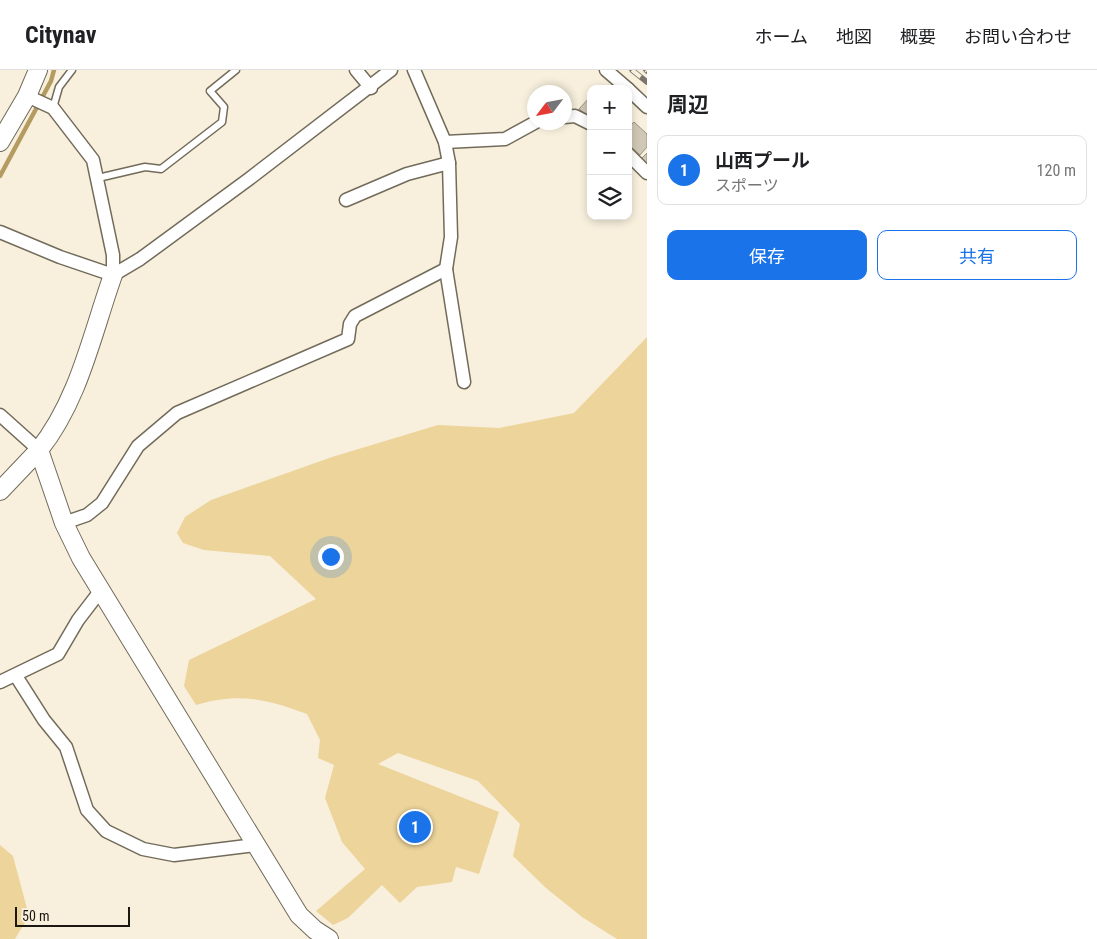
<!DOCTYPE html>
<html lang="ja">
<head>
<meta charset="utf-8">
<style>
	:root { --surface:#fff; --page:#f6f6f6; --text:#202124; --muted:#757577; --line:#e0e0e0; --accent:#1a73e8 }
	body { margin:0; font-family:"Roboto Condensed","Noto Sans JP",sans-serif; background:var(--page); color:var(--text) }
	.controls { position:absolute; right:15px; top:15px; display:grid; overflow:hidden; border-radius:10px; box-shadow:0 2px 8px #0003 }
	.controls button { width:45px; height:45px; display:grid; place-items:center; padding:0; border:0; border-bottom:1px solid var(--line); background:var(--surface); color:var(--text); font:25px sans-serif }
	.compass { position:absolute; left:527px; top:15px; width:45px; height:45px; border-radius:50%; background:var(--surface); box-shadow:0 2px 8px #0003; rotate:238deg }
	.scale { position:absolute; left:15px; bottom:12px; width:115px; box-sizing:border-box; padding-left:5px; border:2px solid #1a1811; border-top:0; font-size:14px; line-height:18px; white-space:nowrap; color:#1a1811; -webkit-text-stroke:4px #f8f0dd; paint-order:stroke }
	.you { position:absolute; left:330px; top:486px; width:18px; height:18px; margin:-12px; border:4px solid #fff; border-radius:50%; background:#1a73e8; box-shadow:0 0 0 8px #1a73e833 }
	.badge { display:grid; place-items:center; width:32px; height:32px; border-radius:50%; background:var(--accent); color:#fff; font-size:16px; font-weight:700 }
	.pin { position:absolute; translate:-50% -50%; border:2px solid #fff; box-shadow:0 1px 5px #0006 }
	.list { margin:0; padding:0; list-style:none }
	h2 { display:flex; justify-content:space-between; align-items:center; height:65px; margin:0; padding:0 20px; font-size:21px }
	h2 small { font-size:16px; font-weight:400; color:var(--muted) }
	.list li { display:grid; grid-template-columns:32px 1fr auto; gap:15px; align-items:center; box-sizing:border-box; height:70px; margin:0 10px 10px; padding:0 10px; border:1px solid var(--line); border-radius:10px }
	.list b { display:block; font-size:19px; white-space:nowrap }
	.list p { margin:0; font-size:16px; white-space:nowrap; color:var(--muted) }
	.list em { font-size:16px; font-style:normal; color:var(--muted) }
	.actions { display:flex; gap:10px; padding:15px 20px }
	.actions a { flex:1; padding:11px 0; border:1px solid var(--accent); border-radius:10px; text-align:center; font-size:18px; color:var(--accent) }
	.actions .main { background:var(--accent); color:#fff }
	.icon { flex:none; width:28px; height:28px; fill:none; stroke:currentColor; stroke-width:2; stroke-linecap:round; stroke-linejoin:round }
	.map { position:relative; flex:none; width:647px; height:869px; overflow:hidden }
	header { display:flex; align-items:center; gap:30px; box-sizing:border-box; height:70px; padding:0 25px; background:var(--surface); border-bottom:1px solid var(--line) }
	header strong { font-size:24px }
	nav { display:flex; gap:28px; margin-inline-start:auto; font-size:18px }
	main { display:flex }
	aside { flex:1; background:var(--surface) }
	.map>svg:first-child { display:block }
	.green { fill:#ecd49b }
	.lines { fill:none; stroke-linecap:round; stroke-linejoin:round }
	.stream { stroke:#b49b60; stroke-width:4.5 }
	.building { fill:#d0c8b5; stroke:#9b9382 }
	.lane-casing { stroke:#726b5a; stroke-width:9 }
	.street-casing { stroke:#726b5a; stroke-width:15 }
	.secondary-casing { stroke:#726b5a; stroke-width:20 }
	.lane { stroke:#fff; stroke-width:6 }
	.street { stroke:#fff; stroke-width:12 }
	.secondary { stroke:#fff; stroke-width:18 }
	.rail-casing { stroke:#7b766a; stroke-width:5.5 }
	.rail { stroke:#f8f0dd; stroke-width:4; stroke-dasharray:11; stroke-linecap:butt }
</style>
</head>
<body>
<header>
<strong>Citynav</strong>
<nav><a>ホーム</a><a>地図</a><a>概要</a><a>お問い合わせ</a></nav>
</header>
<main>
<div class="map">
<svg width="647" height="869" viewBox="0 0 647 869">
	<rect width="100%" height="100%" fill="#f8f0dd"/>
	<g class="green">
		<path d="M 647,267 L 647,869 L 617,869 L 582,847 L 546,818 L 513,786 L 520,754 L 478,711 L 398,683 L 378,694 L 499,742 L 479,804 L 456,797 L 452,812 L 417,817 L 400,833 L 382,815 L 348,848 L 333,855 L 316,841 L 365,799 L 342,772 L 325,728 L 334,695 L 318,688 L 320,670 L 307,644 C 267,629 238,622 196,635 L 184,616 L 189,590 L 316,529 L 270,486 L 204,480 L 183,473 L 177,463 L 185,447 L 211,430 L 332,387 L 438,355 L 499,358 L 574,343 Z"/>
		<polygon points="0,775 13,786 29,846 15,869 0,869"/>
	</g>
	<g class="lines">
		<polyline class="stream" points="0,106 51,11 54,0"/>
	</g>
	<g class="building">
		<polygon points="590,27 591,28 591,48 579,39"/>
		<polygon points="634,52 647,64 647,77 640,85 628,74 628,58"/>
		<polygon points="647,83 647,97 640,90"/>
	</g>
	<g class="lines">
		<g class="lane-casing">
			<g id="lane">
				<polyline points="53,38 59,17 72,0"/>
				<polyline points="98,108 145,97 161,99 222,52 224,37 210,21 236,0"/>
			</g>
		</g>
		<g class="street-casing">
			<g id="street">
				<polyline points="356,0 371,18"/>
				<polyline points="414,0 445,72 449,93 451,167 446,199 464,312"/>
				<polyline points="606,0 628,19"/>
				<polyline points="628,19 647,37"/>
				<polyline points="27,26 53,38 93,90 113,185 113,205"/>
				<polyline points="564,47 575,46 591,54"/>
				<polyline points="445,72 505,69 536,52"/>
				<polyline points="628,84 647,103"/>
				<polyline points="346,130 407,104 449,93"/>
				<polyline points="0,162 60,187 113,205 140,189 249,109 391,0"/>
				<polyline points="0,345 39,380"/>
				<polyline points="64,453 87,445 102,433 138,376 177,343 348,269 350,254 355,246 446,199"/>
				<polyline points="16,606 44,650 66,677 87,740 106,761 143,779 174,785 255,775"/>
				<polyline points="0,612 58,584 78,550 101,520"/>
			</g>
		</g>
		<g class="secondary-casing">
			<g id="secondary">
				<polyline points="0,72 27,26 38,0"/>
				<path d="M 39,380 C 79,330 92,264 113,205"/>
				<polyline points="0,421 39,380 64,453 81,488 299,845 315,860 329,869"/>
			</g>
		</g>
		<use href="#lane" class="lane"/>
		<use href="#street" class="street"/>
		<use href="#secondary" class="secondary"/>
		<g class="rail-casing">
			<g id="rail">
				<polyline points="632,0 647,12"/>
				<polyline points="646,0 647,1"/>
			</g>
		</g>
		<use href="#rail" class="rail"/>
	</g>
</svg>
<div class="controls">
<button>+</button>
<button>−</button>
<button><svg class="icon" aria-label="layers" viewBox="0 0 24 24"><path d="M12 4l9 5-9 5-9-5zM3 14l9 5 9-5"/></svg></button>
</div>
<svg class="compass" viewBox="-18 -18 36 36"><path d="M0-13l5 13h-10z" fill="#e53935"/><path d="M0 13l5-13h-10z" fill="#757577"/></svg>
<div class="scale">50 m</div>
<div class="you"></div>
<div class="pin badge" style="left:415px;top:757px">1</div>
</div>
<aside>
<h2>周辺<small></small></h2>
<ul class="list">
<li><span class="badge">1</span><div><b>山西プール</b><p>スポーツ</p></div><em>120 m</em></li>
</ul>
<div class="actions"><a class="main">保存</a><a>共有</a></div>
</aside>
</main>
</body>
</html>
